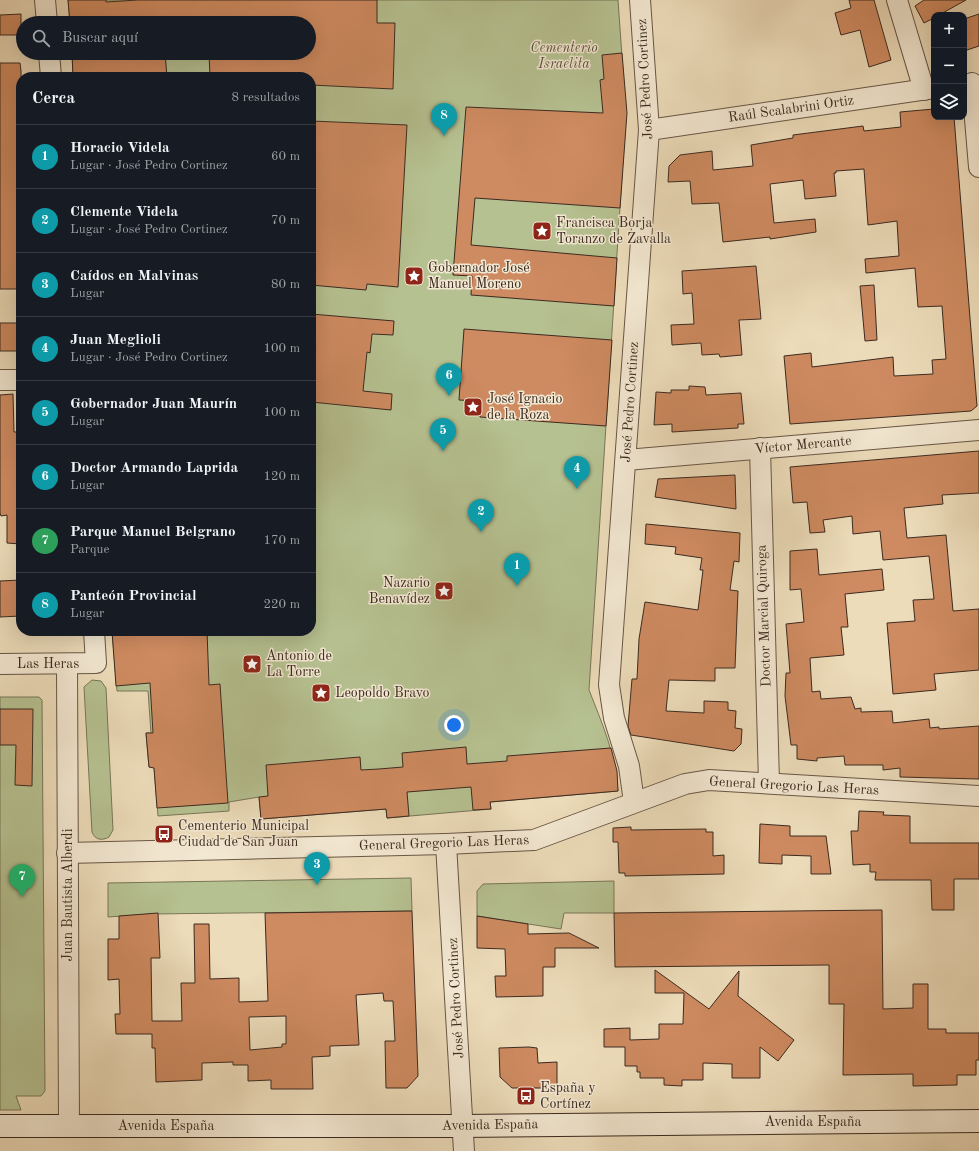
<!DOCTYPE html>
<html lang="es">
<head>
<meta charset="utf-8">
<style>
	:root { --surface:#171b24; --page:#20242c; --text:#f1f3f6; --muted:#9ea1a6; --line:#363941; --accent:#7c3aed }
	body { margin:0; font-family:"Old Standard TT",serif; background:var(--page); color:var(--text) }
	.controls { position:absolute; right:12px; top:12px; display:grid; overflow:hidden; border-radius:8px; box-shadow:0 4px 16px #0002 }
	.controls button { width:36px; height:36px; display:grid; place-items:center; padding:0; border:0; border-bottom:1px solid var(--line); background:var(--surface); color:var(--text); font:20px sans-serif }
	.you { position:absolute; left:454px; top:725px; width:14px; height:14px; margin:-10px; border:3px solid #fff; border-radius:50%; background:#1a73e8; box-shadow:0 0 0 6px #1a73e833 }
	.badge { display:grid; place-items:center; width:26px; height:26px; border-radius:50%; background:var(--accent); color:#fff; font-size:13px; font-weight:700 }
	.pin { position:absolute; translate:-50% -33px; filter:drop-shadow(0 1px 2px #0008) }
	.pin::after { content:''; position:absolute; top:21px; width:14px; height:12px; background:inherit; clip-path:polygon(0 0,100% 0,50% 100%) }
	.list { margin:0; padding:0; list-style:none }
	h2 { display:flex; justify-content:space-between; align-items:center; height:52px; margin:0; padding:0 16px; font-size:17px }
	h2 small { font-size:13px; font-weight:400; color:var(--muted) }
	.list li { display:grid; grid-template-columns:26px 1fr auto; gap:12px; align-items:center; box-sizing:border-box; height:64px; padding:0 16px; border-top:1px solid var(--line) }
	.list b { display:block; font-size:15px; white-space:nowrap }
	.list p { margin:0; font-size:13px; white-space:nowrap; color:var(--muted) }
	.list em { font-size:13px; font-style:normal; color:var(--muted) }
	.icon { flex:none; width:22px; height:22px; fill:none; stroke:currentColor; stroke-width:2; stroke-linecap:round; stroke-linejoin:round }
	.map { position:relative; flex:none; width:979px; height:1151px; overflow:hidden }
	.search { position:absolute; background:var(--surface); box-shadow:0 4px 16px #0002; left:16px; top:16px; width:300px; height:44px; display:flex; align-items:center; gap:10px; box-sizing:border-box; padding:0 14px; border-radius:22px; color:var(--muted); font-size:15px }
	.panel { position:absolute; background:var(--surface); box-shadow:0 4px 16px #0002; left:16px; top:72px; width:300px; height:564px; border-radius:16px }
	.map>svg:first-child { display:block }
	.green { fill:#b6c191; stroke:#787658 }
	.building { fill:#ce8a60; stroke:#3b2a20; fill-rule:evenodd }
	.lines { fill:none; stroke-linecap:round; stroke-linejoin:round }
	.minor-casing { stroke:#685646; stroke-width:22 }
	.secondary-casing { stroke:#3b2a20; stroke-width:24 }
	.minor { stroke:#f3e8d2; stroke-width:20 }
	.secondary { stroke:#f3e8d2; stroke-width:22 }
	.labels { text-anchor:middle; dominant-baseline:central; stroke-width:3; stroke-linejoin:round; paint-order:stroke }
	.park-label { font-size:14px; font-style:italic; fill:#5a503c; stroke:#f3e8d2 }
	.street-label { font-size:14px; fill:#3b2a20; stroke:#f3e8d2 }
	.poi-label { font-size:14px; fill:#3b2a20; stroke:#f3e8d2; text-anchor:start }
</style>
</head>
<body>
<div class="map">
<svg width="979" height="1151" viewBox="0 0 979 1151">
	<rect width="100%" height="100%" fill="#eddcba"/>
	<filter id="stains"><feTurbulence type="fractalNoise" baseFrequency=".005" numOctaves="4"/><feColorMatrix values="0 0 0 0 .2 0 0 0 0 .09 0 0 0 0 .02 0 0 0 .5 -.17"/></filter>
	<radialGradient id="worn" r=".72"><stop offset=".6" stop-color="#630" stop-opacity="0"/><stop offset="1" stop-color="#630" stop-opacity=".3"/></radialGradient>
	<g class="green">
		<path d="M 68,0 L 618,0 L 626,114 L 589,690 C 602,723 616,755 618,791 L 490,802 L 491,809 L 387,818 L 386,809 L 261,819 L 259,797 L 229,802 L 229,811 L 158,816 L 154,767 L 149,767 L 146,733 L 151,733 L 148,691 L 117,691 L 112,631 L 311,631 L 311,77 L 73,77 L 72,53 L 309,53 L 309,23 L 70,23 Z"/>
		<path d="M 92,680 L 101,681 L 106,688 L 113,830 L 109,837 C 102,841 95,840 92,832 L 84,687 Z"/>
		<polygon points="0,697 39,697 42,700 45,1091 41,1096 16,1096 21,1110 0,1110"/>
		<polygon points="411,878 412,911 151,914 108,917 108,883"/>
		<polygon points="614,881 614,913 564,913 561,929 477,916 477,891 483,884"/>
	</g>
	<g class="building">
		<polygon points="68,0 106,0 106,2 138,0 377,0 377,23 395,23 393,89 311,85 311,77 210,77 209,53 309,53 309,23 70,23"/>
		<polygon points="849,0 874,0 891,60 869,67 860,30 841,35 835,13 851,8"/>
		<polygon points="924,0 966,0 939,15 934,15 934,18 924,23 915,6"/>
		<polygon points="21,14 21,35 0,35 0,15"/>
		<polygon points="979,14 979,46 964,51 964,19"/>
		<polygon points="72,53 165,53 167,77 73,77"/>
		<polygon points="622,53 627,113 620,208 475,198 471,245 617,258 614,306 471,295 472,276 453,275 466,107 603,113 600,80 604,79 602,55"/>
		<polygon points="0,63 20,63 21,71 21,90 18,90 19,135 21,135 21,289 0,289"/>
		<polygon points="934,109 934,117 954,117 977,406 971,411 790,424 784,356 811,353 812,367 893,357 894,376 933,374 932,360 946,359 942,306 918,307 915,268 866,273 865,259 899,256 897,221 868,225 864,169 836,171 836,173 834,173 836,196 805,199 803,180 770,184 774,223 815,219 816,232 770,239 770,237 723,242 719,203 692,204 690,181 668,182 669,166 680,155 712,151 713,170 753,166 751,145 793,138 793,135 863,126 864,131 901,127 900,112"/>
		<polygon points="311,121 407,125 398,287 367,284 366,290 311,285"/>
		<polygon points="756,266 761,319 739,320 742,355 720,357 719,354 702,355 701,343 672,345 671,325 694,324 692,293 683,294 682,271"/>
		<polygon points="874,285 877,340 865,341 860,286"/>
		<polygon points="311,314 394,321 393,335 372,334 370,353 367,352 363,391 392,394 391,410 311,402"/>
		<rect x="0" y="323" width="20" height="28"/>
		<polygon points="464,329 612,340 606,426 480,417 481,401 459,400"/>
		<polygon points="689,386 705,387 706,395 741,393 744,424 738,424 738,428 672,432 672,424 654,425 656,392 671,393 671,390 689,390"/>
		<polygon points="13,394 14,432 21,432 21,544 7,543 7,515 1,516 0,513 0,395"/>
		<polygon points="979,451 979,493 942,495 943,504 904,508 907,538 946,535 953,611 979,609 979,670 934,674 936,690 893,694 887,623 915,621 913,600 934,599 929,556 883,560 880,531 853,534 852,516 823,520 825,532 810,533 807,502 793,503 790,467"/>
		<polygon points="735,475 736,509 655,497 658,479"/>
		<polygon points="646,524 740,533 739,562 734,561 730,590 738,591 735,668 715,668 715,681 669,680 666,711 704,713 704,701 728,702 728,710 736,711 735,728 742,729 741,744 734,751 631,735 628,726 632,679 637,679 639,639 645,602 698,610 703,570 700,570 702,558 675,554 676,547 645,544"/>
		<polygon points="817,549 819,575 882,569 884,590 845,594 848,627 841,627 844,655 810,658 812,692 820,691 821,699 851,697 855,709 861,708 861,712 892,711 893,723 929,719 930,728 939,727 939,729 979,726 979,779 900,777 900,768 883,770 883,765 845,765 844,756 817,758 817,761 797,759 797,745 791,745 785,696 786,673 790,673 786,624 804,622 801,589 790,590 790,551"/>
		<polygon points="21,580 21,616 0,617 0,581"/>
		<polygon points="112,631 207,631 209,685 220,684 228,803 157,808 154,768 149,767 146,733 153,733 150,683 116,686"/>
		<polygon points="0,709 33,709 32,786 15,785 16,745 0,745"/>
		<polygon points="466,747 467,764 507,761 507,756 611,748 617,771 618,791 490,802 491,809 473,810 471,787 407,792 409,816 387,818 386,809 261,819 259,797 268,796 266,765 360,757 361,770 379,769 403,767 402,753"/>
		<polygon points="859,811 884,812 883,815 910,816 910,843 979,843 979,879 954,879 954,910 932,910 931,880 875,880 876,872 870,872 870,864 853,865 851,831 858,831"/>
		<polygon points="760,824 790,826 790,836 826,836 831,874 811,874 811,856 782,855 782,864 759,863"/>
		<polygon points="631,827 631,830 706,829 706,832 713,832 713,856 724,855 724,874 625,876 625,873 619,873 618,842 613,842 613,828"/>
		<polygon points="882,910 883,1009 913,1008 913,984 928,984 928,1029 946,1029 946,1033 979,1033 979,1060 976,1060 976,1075 957,1075 957,1085 913,1086 913,1074 843,1075 844,1004 829,1004 829,965 615,967 614,913"/>
		<path d="M 412,911 L 418,1076 L 407,1088 L 386,1088 L 385,1041 L 395,1041 L 393,1001 L 384,1001 L 383,993 L 356,995 L 359,1045 L 330,1046 L 330,1056 L 312,1057 L 313,1089 L 271,1089 L 271,1080 L 248,1081 L 248,1065 L 233,1065 L 233,1062 L 202,1063 L 202,1080 L 156,1082 L 155,1048 L 152,1048 L 152,1034 L 116,1034 L 115,1014 L 120,1014 L 119,979 L 108,980 L 108,939 L 119,939 L 119,916 L 158,913 L 160,958 L 151,958 L 152,1021 L 182,1021 L 181,983 L 195,983 L 194,924 L 209,924 L 210,979 L 239,978 L 239,1002 L 268,1001 L 265,913 ZM 286,1016 L 286,1044 L 282,1044 L 282,1047 L 250,1050 L 249,1017 Z"/>
		<polygon points="477,916 528,924 528,934 569,933 599,948 555,948 555,967 543,967 543,996 496,997 495,976 506,976 505,949 477,948"/>
		<polygon points="655,970 709,1009 739,971 738,996 794,1040 778,1061 760,1047 760,1078 732,1078 732,1064 703,1063 703,1080 682,1080 682,1086 664,1085 664,1078 640,1078 640,1072 637,1072 637,1066 625,1066 625,1047 604,1047 604,1029 630,1028 630,1040 659,1039 659,1024 683,1024 684,993 655,993"/>
		<polygon points="529,1047 537,1048 538,1063 557,1062 557,1088 512,1088 500,1077 499,1048"/>
	</g>
	<g class="lines">
		<g class="minor-casing">
			<g id="minor">
				<polyline points="45,0 47,23"/>
				<polyline points="897,0 924,90"/>
				<polyline points="49,53 51,77"/>
				<polyline points="972,83 979,167"/>
				<polyline points="649,130 934,88"/>
				<polyline points="0,380 21,380"/>
				<polyline points="760,448 769,783"/>
				<polyline points="626,460 979,430"/>
				<polyline points="0,664 96,663 94,631"/>
				<polyline points="67,664 69,1126"/>
				<polyline points="634,802 629,766 614,718 609,685 649,130 640,0"/>
				<polyline points="446,844 464,1151"/>
				<polyline points="67,853 446,844 534,840 685,784 709,780 979,796"/>
			</g>
		</g>
		<g class="secondary-casing">
			<polyline id="secondary" points="0,1126 462,1126 979,1121"/>
		</g>
		<use href="#minor" class="minor"/>
		<use href="#secondary" class="secondary"/>
	</g>
	<defs>
		<g id="sight-square" transform="scale(1)"><rect x="-9" y="-9" width="18" height="18" rx="4" fill="#8f2418" stroke="#f3e8d2"/><path d="M0-6L1.8-2.2L6-1.7L2.9 1.2L3.7 5.4L0 3.3L-3.7 5.4L-2.9 1.2L-6-1.7L-1.8-2.2Z" fill="#fff"/></g>
		<g id="bus-square" transform="scale(1)"><rect x="-9" y="-9" width="18" height="18" rx="4" fill="#8f2418" stroke="#f3e8d2"/><path d="M-5-6H5V4H4V6H2V4H-2V6H-4V4H-5ZM-3.5-4V0h7V-4ZM-3.5 1.2v1.5H-2V1.2ZM2 1.2v1.5H3.5V1.2Z" fill="#fff"/></g>
	</defs>
	<g fill-rule="evenodd">
		<use href="#sight-square" x="542" y="231"/>
		<use href="#sight-square" x="414" y="276"/>
		<use href="#sight-square" x="473" y="407"/>
		<use href="#sight-square" x="444" y="591"/>
		<use href="#sight-square" x="252" y="664"/>
		<use href="#sight-square" x="321" y="693"/>
		<use href="#bus-square" x="164" y="834"/>
		<use href="#bus-square" x="526" y="1096"/>
	</g>
	<g class="labels">
		<g class="park-label">
			<text x="564" y="48">Cementerio<tspan x="564" dy="16">Israelita</tspan></text>
		</g>
		<g class="street-label">
			<text transform="translate(645 79) rotate(-93)">José Pedro Cortinez</text>
			<text transform="translate(791 109) rotate(-8)">Raúl Scalabrini Ortiz</text>
			<text transform="translate(630 402) rotate(-86)">José Pedro Cortinez</text>
			<text transform="translate(803 445) rotate(-5)">Víctor Mercante</text>
			<text transform="translate(764 616) rotate(-92)">Doctor Marcial Quiroga</text>
			<text x="48" y="664">Las Heras</text>
			<text transform="translate(794 786) rotate(3)">General Gregorio Las Heras</text>
			<text transform="translate(444 843) rotate(-2)">General Gregorio Las Heras</text>
			<text transform="translate(68 895) rotate(-90)">Juan Bautista Alberdi</text>
			<text transform="translate(456 998) rotate(-93)">José Pedro Cortinez</text>
			<text x="813" y="1122">Avenida España</text>
			<text transform="translate(490 1125) rotate(-1)">Avenida España</text>
			<text x="166" y="1126">Avenida España</text>
		</g>
		<g class="poi-label">
			<text x="556" y="223">Francisca Borja<tspan x="556" dy="16">Toranzo de Zavalla</tspan></text>
			<text x="428" y="268">Gobernador José<tspan x="428" dy="16">Manuel Moreno</tspan></text>
			<text x="487" y="399">José Ignacio<tspan x="487" dy="16">de la Roza</tspan></text>
			<text x="430" y="583" text-anchor="end">Nazario<tspan x="430" dy="16">Benavídez</tspan></text>
			<text x="266" y="656">Antonio de<tspan x="266" dy="16">La Torre</tspan></text>
			<text x="335" y="693">Leopoldo Bravo</text>
			<text x="178" y="826">Cementerio Municipal<tspan x="178" dy="16">Ciudad de San Juan</tspan></text>
			<text x="540" y="1088">España y<tspan x="540" dy="16">Cortínez</tspan></text>
		</g>
	</g>
	<rect width="100%" height="100%" filter="url(#stains)"/>
	<rect width="100%" height="100%" fill="url(#worn)"/>
</svg>
<div class="controls">
<button>+</button>
<button>−</button>
<button><svg class="icon" aria-label="layers" viewBox="0 0 24 24"><path d="M12 4l9 5-9 5-9-5zM3 14l9 5 9-5"/></svg></button>
</div>
<div class="you"></div>
<div class="pin badge" style="left:517px;top:586px;background:#0f9aa8">1</div>
<div class="pin badge" style="left:481px;top:532px;background:#0f9aa8">2</div>
<div class="pin badge" style="left:317px;top:885px;background:#0f9aa8">3</div>
<div class="pin badge" style="left:577px;top:489px;background:#0f9aa8">4</div>
<div class="pin badge" style="left:443px;top:451px;background:#0f9aa8">5</div>
<div class="pin badge" style="left:449px;top:396px;background:#0f9aa8">6</div>
<div class="pin badge" style="left:22px;top:897px;background:#2e9e5b">7</div>
<div class="pin badge" style="left:444px;top:136px;background:#0f9aa8">8</div>
<div class="search"><svg class="icon" aria-label="search" viewBox="0 0 24 24"><circle cx="10" cy="10" r="6"/><path d="M15 15l6 6"/></svg>Buscar aquí</div>
<section class="panel">
<h2>Cerca<small>8 resultados</small></h2>
<ul class="list">
<li><span class="badge" style="background:#0f9aa8">1</span><div><b>Horacio Videla</b><p>Lugar · José Pedro Cortinez</p></div><em>60 m</em></li>
<li><span class="badge" style="background:#0f9aa8">2</span><div><b>Clemente Videla</b><p>Lugar · José Pedro Cortinez</p></div><em>70 m</em></li>
<li><span class="badge" style="background:#0f9aa8">3</span><div><b>Caídos en Malvinas</b><p>Lugar</p></div><em>80 m</em></li>
<li><span class="badge" style="background:#0f9aa8">4</span><div><b>Juan Meglioli</b><p>Lugar · José Pedro Cortinez</p></div><em>100 m</em></li>
<li><span class="badge" style="background:#0f9aa8">5</span><div><b>Gobernador Juan Maurín</b><p>Lugar</p></div><em>100 m</em></li>
<li><span class="badge" style="background:#0f9aa8">6</span><div><b>Doctor Armando Laprida</b><p>Lugar</p></div><em>120 m</em></li>
<li><span class="badge" style="background:#2e9e5b">7</span><div><b>Parque Manuel Belgrano</b><p>Parque</p></div><em>170 m</em></li>
<li><span class="badge" style="background:#0f9aa8">8</span><div><b>Panteón Provincial</b><p>Lugar</p></div><em>220 m</em></li>
</ul>
</section>
</div>
</body>
</html>
